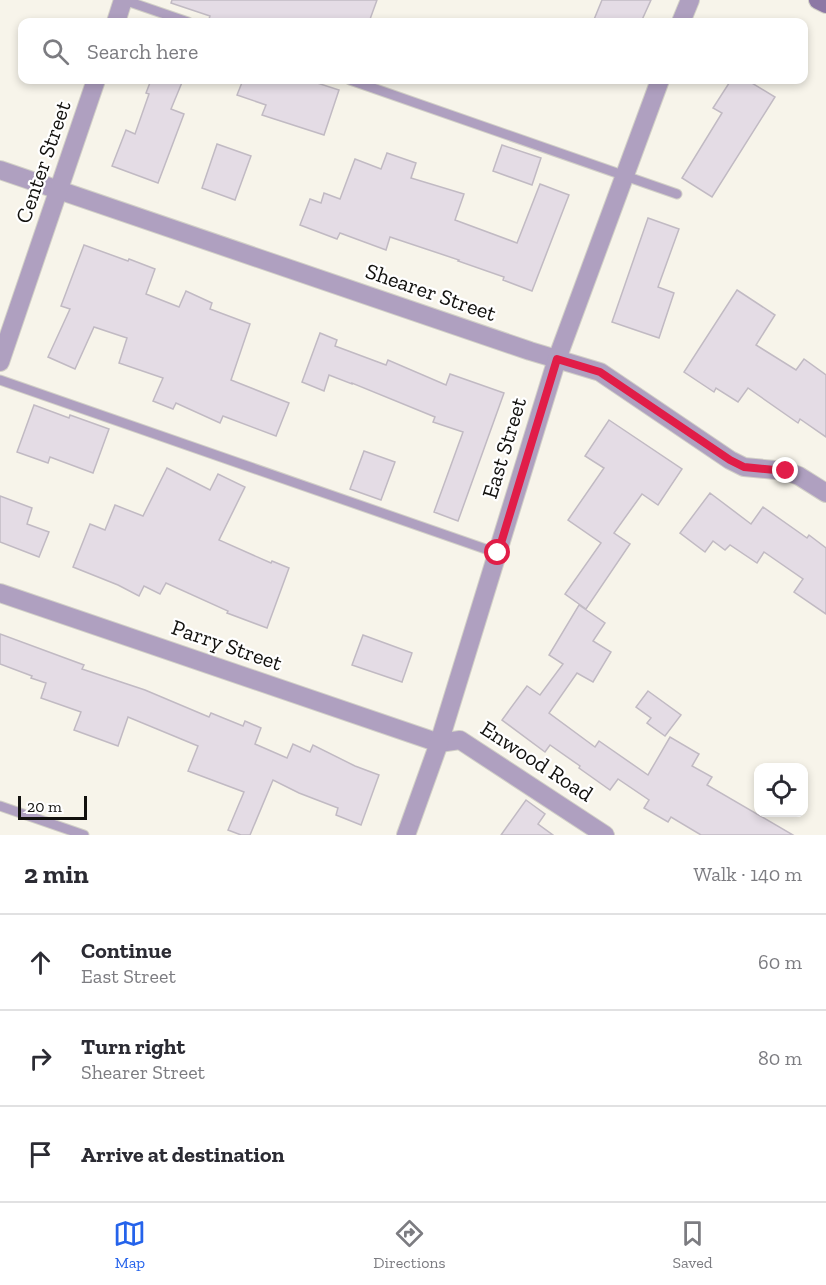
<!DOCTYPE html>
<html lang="en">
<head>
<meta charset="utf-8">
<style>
	:root { --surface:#fff; --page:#f7f7f7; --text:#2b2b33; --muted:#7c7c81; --line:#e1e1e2; --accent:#2563eb }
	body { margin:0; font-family:"Zilla Slab",serif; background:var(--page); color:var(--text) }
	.controls { position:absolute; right:18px; bottom:18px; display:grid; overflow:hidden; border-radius:12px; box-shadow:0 3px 9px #0003 }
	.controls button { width:54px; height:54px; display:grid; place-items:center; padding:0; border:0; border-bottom:2px solid var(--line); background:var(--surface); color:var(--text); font:30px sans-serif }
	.scale { position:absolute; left:18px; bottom:15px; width:69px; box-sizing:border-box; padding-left:6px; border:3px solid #12110e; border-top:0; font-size:16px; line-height:21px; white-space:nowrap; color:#12110e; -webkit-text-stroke:4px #fff; paint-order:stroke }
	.stop { position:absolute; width:18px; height:18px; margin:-14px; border:4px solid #e11d48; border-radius:50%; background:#fff }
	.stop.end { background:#e11d48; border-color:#fff; box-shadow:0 2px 6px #0008 }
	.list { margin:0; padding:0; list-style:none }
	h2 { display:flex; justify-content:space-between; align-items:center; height:78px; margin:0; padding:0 24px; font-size:26px }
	h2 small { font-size:20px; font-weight:400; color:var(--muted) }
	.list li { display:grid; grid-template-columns:39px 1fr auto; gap:18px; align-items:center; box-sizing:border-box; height:96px; padding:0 24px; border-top:2px solid var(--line) }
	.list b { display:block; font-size:22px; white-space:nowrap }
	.list p { margin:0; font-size:20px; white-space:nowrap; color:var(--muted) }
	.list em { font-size:20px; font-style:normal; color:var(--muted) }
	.icon { flex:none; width:33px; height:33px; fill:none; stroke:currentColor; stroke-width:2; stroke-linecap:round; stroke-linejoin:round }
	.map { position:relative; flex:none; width:826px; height:835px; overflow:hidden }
	.search { position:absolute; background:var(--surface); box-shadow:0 3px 9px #0003; left:18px; right:18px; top:18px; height:66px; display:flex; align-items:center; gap:15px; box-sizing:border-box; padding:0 21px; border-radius:12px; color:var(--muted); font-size:22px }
	.sheet { height:366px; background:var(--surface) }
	nav { display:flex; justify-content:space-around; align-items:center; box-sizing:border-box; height:84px; border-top:2px solid var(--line); background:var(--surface); font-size:16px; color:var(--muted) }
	nav a { display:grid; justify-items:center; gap:3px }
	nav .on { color:var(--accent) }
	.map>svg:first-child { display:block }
	.building { fill:#e4dce5; stroke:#c1bac3; stroke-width:1.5 }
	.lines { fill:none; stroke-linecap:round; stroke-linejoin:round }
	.lane-casing { stroke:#d2d0c7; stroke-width:11 }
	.street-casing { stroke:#d2d0c7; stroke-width:20 }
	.secondary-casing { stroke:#d2d0c7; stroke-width:20 }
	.lane { stroke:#afa0c0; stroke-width:9 }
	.street { stroke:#afa0c0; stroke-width:18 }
	.secondary { stroke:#8d78a5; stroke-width:18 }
	.route { stroke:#e11d48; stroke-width:8 }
	.labels { text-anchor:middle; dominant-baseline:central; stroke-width:4.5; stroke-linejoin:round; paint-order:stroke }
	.street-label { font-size:22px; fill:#12110e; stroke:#fff }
</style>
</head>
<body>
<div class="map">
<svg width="826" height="835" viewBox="0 0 826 835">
	<rect width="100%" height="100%" fill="#f7f4ea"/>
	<g class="building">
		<polygon points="172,0 377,0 369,22 219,22 209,19 210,16 171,3"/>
		<polygon points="602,0 651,0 641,22 593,22"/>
		<polygon points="151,80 183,80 171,109 184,114 158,183 112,166 126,130 135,134 149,94 146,93"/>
		<polygon points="243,80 308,80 339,90 324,135 262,115 266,105 237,95"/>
		<polygon points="731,80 747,80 775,97 712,197 682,178 722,113 713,108"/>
		<polygon points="217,144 251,156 235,200 202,188"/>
		<polygon points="502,145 541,158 532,185 493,171"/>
		<polygon points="387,153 416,163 411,178 464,194 455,220 517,243 540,184 569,195 532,291 503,280 504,277 458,261 459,260 390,237 386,250 340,233 337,239 300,225 310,199 321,203 324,193 340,199 355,159 381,169"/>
		<polygon points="648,218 679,229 658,287 674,293 659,338 612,322"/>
		<polygon points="84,245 128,261 129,259 155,269 146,294 179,307 186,291 212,303 210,309 250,324 231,380 289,403 276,436 223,416 220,423 176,403 173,409 153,401 163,378 119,363 127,338 94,327 75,369 48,357 70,309 61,306"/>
		<polygon points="737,290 775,315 756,345 796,370 804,359 826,375 826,437 800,419 798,423 748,388 738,402 716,388 714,392 684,372"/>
		<polygon points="320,333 337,340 335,346 386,365 388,360 446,385 450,374 504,393 458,521 434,512 463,432 433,422 435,417 352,383 352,384 329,375 324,391 302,382"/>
		<polygon points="34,405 69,418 70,415 109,429 93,473 50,457 48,463 17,452"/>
		<polygon points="609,420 682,469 658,505 642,494 614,533 630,544 586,609 565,594 601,543 568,520 604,468 585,456"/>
		<polygon points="364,451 395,462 381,500 350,489"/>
		<polygon points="167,468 210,490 218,474 245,487 219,540 271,563 272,561 289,568 267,628 227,613 228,611 166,583 160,594 144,586 139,596 118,585 73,567 90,524 105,530 115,505 143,516"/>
		<polygon points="710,493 751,524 763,507 807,538 809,535 826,548 826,614 794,592 803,579 764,552 757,563 730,545 725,550 713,541 705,552 680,533"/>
		<polygon points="0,496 32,508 27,524 49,532 39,557 0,542"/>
		<polygon points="579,605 605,623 593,641 611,652 593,682 577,673 549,713 595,747 599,741 648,775 670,737 699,754 692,766 712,777 707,785 793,835 701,835 671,817 668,822 644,808 649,800 618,779 610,790 579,768 580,766 550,745 545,752 502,720 527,686 540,695 563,664 549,655"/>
		<polygon points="0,634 84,665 82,669 145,690 209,717 211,713 243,726 245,721 261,728 255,744 287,758 293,744 310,752 313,745 355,766 379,775 361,825 336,815 338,808 299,793 273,780 250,835 241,835 228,830 244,792 188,771 198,746 128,717 118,746 74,730 81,712 41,698 46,683 31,678 32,676 0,664"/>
		<polygon points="363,635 412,653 402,682 352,665"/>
		<polygon points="648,691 681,715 665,736 647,723 651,718 636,707"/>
		<polygon points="526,800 545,814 538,824 553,835 501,835"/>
	</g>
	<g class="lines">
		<g class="lane-casing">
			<g id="lane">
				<polyline points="124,0 188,22"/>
				<polyline points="350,80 677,194"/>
				<polyline points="0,380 497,553"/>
				<polyline points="0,806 84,835"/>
			</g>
		</g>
		<g class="street-casing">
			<g id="street">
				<polyline points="116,22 123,0"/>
				<polyline points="681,22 690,0"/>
				<polyline points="0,170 530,351 600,372 730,460 744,467 786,471 799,476 826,493"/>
				<polyline points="0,362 96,80"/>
				<polyline points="0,593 439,743 460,740 605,835"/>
				<polyline points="406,835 439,743 557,359 660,80"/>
			</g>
		</g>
		<g class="secondary-casing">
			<polyline id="secondary" points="818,0 826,4"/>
		</g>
		<use href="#lane" class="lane"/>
		<use href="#street" class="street"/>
		<use href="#secondary" class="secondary"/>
	</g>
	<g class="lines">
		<polyline class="route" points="498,553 557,359 600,372 730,460 744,467 786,471"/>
	</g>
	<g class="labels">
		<g class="street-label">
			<text transform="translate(43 162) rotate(-71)">Center Street</text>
			<text transform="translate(431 292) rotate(19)">Shearer Street</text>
			<text transform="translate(504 448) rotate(-73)">East Street</text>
			<text transform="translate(227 645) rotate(19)">Parry Street</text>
			<text transform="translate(537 761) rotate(33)">Enwood Road</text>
		</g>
	</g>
</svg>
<div class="controls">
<button><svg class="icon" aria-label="locate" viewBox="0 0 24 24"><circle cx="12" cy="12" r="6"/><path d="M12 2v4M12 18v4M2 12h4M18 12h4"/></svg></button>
</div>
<div class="scale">20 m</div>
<div class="stop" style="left:498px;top:553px"></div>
<div class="stop end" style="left:786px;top:471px"></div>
<div class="search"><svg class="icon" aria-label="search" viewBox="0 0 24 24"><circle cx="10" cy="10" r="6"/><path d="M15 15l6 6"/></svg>Search here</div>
</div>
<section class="sheet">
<h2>2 min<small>Walk · 140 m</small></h2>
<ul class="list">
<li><svg class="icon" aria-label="ahead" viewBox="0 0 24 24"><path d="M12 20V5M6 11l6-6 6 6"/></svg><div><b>Continue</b><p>East Street</p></div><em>60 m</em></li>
<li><svg class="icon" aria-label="right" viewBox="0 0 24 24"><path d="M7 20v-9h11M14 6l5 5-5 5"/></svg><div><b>Turn right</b><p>Shearer Street</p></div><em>80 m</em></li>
<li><svg class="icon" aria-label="arrive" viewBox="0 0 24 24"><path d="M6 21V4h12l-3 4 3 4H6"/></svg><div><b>Arrive at destination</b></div></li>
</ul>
</section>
<nav>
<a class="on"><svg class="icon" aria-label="map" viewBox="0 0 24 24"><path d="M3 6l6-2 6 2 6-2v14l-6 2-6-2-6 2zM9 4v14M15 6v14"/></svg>Map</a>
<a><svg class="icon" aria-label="directions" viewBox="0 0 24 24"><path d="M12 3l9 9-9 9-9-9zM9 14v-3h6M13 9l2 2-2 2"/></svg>Directions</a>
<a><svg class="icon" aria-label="saved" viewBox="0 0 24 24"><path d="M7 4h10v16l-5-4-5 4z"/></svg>Saved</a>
</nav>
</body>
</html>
